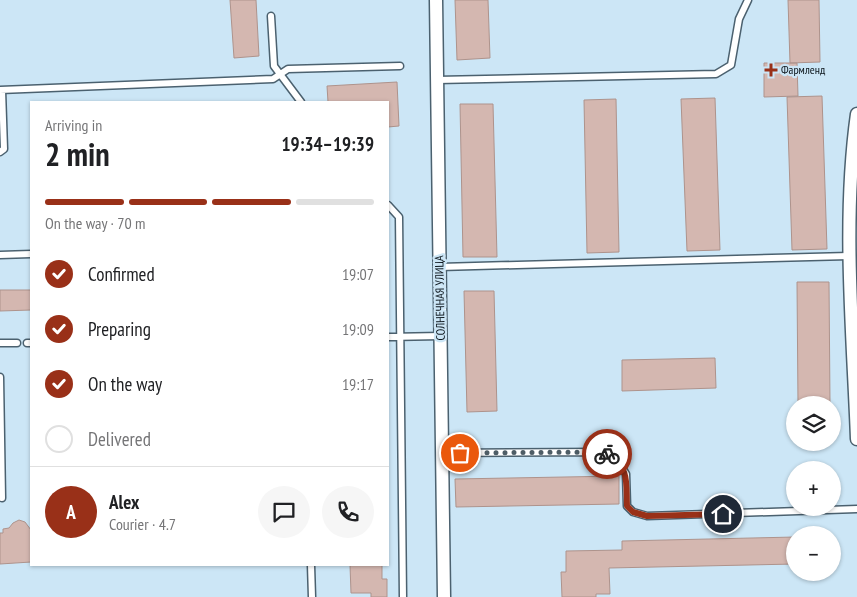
<!DOCTYPE html>
<html lang="en">
<head>
<meta charset="utf-8">
<style>
  body { margin:0; font-family:"PT Sans Narrow",sans-serif; background:#f6f6f6; color:#202124; height:100vh; display:flex; flex-direction:column; font-size:19px; white-space:nowrap }
  * { box-sizing:border-box; margin:0 }
  p { font-size:16px; color:#757577 }
  .icon { flex:none; width:28px; height:28px; fill:none; stroke:currentColor; stroke-width:2; stroke-linecap:round; stroke-linejoin:round }
  .map { position:relative; flex:1; overflow:hidden }
  .panel { position:absolute; left:30px; top:101px; width:359px; height:465px; display:flex; flex-direction:column; background:#fff; border-radius:0px; box-shadow:0 1px 4px #0004 }
  .panel>* { flex:none }
  .buttons { position:absolute; left:786px; top:396px; display:grid; gap:10px }
  .buttons a { display:grid; place-items:center; width:55px; height:55px; border-radius:50%; background:#fff; box-shadow:0 1px 4px #0004; font-size:25px }
  .pin { position:absolute; display:grid; place-items:center; width:42px; height:42px; color:#fff; margin:-21px; border:2px solid #fff; border-radius:50%; box-shadow:0 1px 5px #0007 }
  .courier { position:absolute; display:grid; place-items:center; width:50px; height:50px; margin:-25px; border:4px solid #993018; border-radius:50%; background:#fff; color:#222; box-shadow:0 1px 6px #0007 }
  .summary em { font-style:normal; font-weight:700 }
  .summary div { display:flex; flex-direction:column-reverse }
  .summary { display:flex; align-items:center; justify-content:space-between; height:85px; padding:0 15px }
  h1 { font-size:32px; font-weight:700; line-height:38px }
  .bar { display:grid; grid-template-columns:repeat(4,1fr); gap:8px 5px; align-content:center; height:60px; padding:0 15px }
  .bar i { height:6px; border-radius:4px; background:#e0e0e0 }
  .bar .selected { background:#993018 }
  .bar p { grid-column:span 4 }
  .line { display:flex; align-items:center; gap:12px; padding:0 15px; border-top:1px solid #e0e0e0 }
  .line div { flex:1 }
  .round { display:grid; place-items:center; flex:none; width:52px; height:52px; border-radius:26px; background:#f6f6f6 }
  ol { padding:0 15px; list-style:none }
  li { display:flex; align-items:center; gap:15px; height:55px }
  li p { margin-inline-start:auto }
  li .icon { padding:5px; border-radius:50%; background:#993018; color:#fff; stroke-width:4 }
  li:last-child { color:#757577 }
  li i { width:28px; height:28px; border:2px solid #e0e0e0; border-radius:50% }
  .map>svg:first-child { display:block }
  .building { fill:#d4b7b0; stroke:#ae938c }
  .lines { fill:none; stroke-linecap:round; stroke-linejoin:round }
  .service-casing { stroke:#4b616f; stroke-width:9 }
  .minor-casing { stroke:#4b616f; stroke-width:15 }
  .service { stroke:#fff; stroke-width:6 }
  .minor { stroke:#fff; stroke-width:12 }
  .done { stroke:#4e5d66; stroke-width:5; stroke-dasharray:0 9 }
  .route { stroke:#993018; stroke-width:6 }
  .poi-dot { fill:#993018; stroke:#cce6f6; stroke-width:2 }
  .labels { text-anchor:middle; stroke-width:4.5; stroke-linejoin:round; paint-order:stroke }
  .poi-label { font-size:12px; fill:#0a1319; stroke:#cce6f6; text-anchor:start }
  .street-label { font-size:12px; fill:#0a1319; stroke:#cce6f6 }
</style>
</head>
<body>
<div class="map">
<svg width="857" height="597" viewBox="0 0 857 597">
  <rect width="100%" height="100%" fill="#cce6f6"/>
  <!-- building -->
  <path class="building" d="M230,0H256L259,56L234,58Z
    M455,0H488L490,58L457,60Z
    M788,0H819L820,62L790,63Z
    M764,63H797L798,96L764,97Z
    M397,82L399,126L388,127V102H328L327,86Z
    M822,96L827,249L792,250L787,97Z
    M715,98L720,250L687,251L681,99Z
    M616,99L619,252L587,253L584,100Z
    M460,104H493L497,257H463Z
    M797,282H829L830,404H798Z
    M0,290H31V310L0,311Z
    M464,291H494L497,411L467,412Z
    M715,358L716,388L622,391V360Z
    M619,476V504L456,507L455,479Z
    M19,520L25,522L31,530V562L0,564V533H3V529L9,528L13,523Z
    M795,537V564L609,568L610,594H596V597H562L561,572H566V551L622,550V541Z
    M350,565H382V579H387V597H371V593H351Z"/>
  <g class="lines">
    <defs>
      <path id="service" d="M271,16L274,66L301,102
        M437,80L716,74L731,65L739,19L748,0
        M0,90L273,79L288,69L400,66
        M0,152L4,149L2,90
        M388,205L399,217L403,597
        M0,255L31,254
        M440,267L849,256
        M388,337L441,336
        M0,343H17
        M27,343H31
        M0,377L2,498
        M442,453L603,452L618,461L626,474L627,506L633,512L647,516L857,509
        M311,565L312,597"/>
      <path id="minor" d="M436,0L444,597
        M857,114C842,221 853,331 857,439"/>
    </defs>
    <!-- service casing -->
    <use href="#service" class="service-casing"/>
    <!-- minor casing -->
    <use href="#minor" class="minor-casing"/>
    <!-- service -->
    <use href="#service" class="service"/>
    <!-- minor -->
    <use href="#minor" class="minor"/>
  </g>
  <g class="lines">
    <!-- done -->
    <path class="done" d="M460,453L603,452L607,454"/>
    <!-- route -->
    <path class="route" d="M607,454C630,468 626,482 627,506L633,512L647,516L723,514"/>
  </g>
  <!-- markers -->
  <path class="poi-dot" d="M768.5 62.5h5v5h5v5h-5v5h-5v-5h-5v-5h5z"/>
  <g class="labels">
    <!-- poi labels -->
    <g class="poi-label">
      <text x="781" y="74">Фармленд</text>
    </g>
    <!-- street labels -->
    <g class="street-label">
      <text transform="translate(440 298) rotate(-91)" y="4">СОЛНЕЧНАЯ УЛИЦА</text>
    </g>
  </g>
</svg>
<div class="buttons">
<a><svg class="icon" aria-label="layers" viewBox="0 0 24 24"><path d="M12 4l9 5-9 5-9-5zM3 14l9 5 9-5"/></svg></a>
<a>+</a>
<a>−</a>
</div>
<div class="pin" style="left:460px;top:453px;background:#ea580c"><svg class="icon" aria-label="bag" viewBox="0 0 24 24"><path d="M5 8h14l-1 12H6zM9 8a3 3 0 0 1 6 0"/></svg></div>
<div class="pin" style="left:723px;top:514px;background:#1f2937"><svg class="icon" aria-label="home" viewBox="0 0 24 24"><path d="M3 11l9-7 9 7M6 9v11h12V9"/></svg></div>
<div class="courier" style="left:607px;top:454px"><svg class="icon" aria-label="bike" viewBox="0 0 24 24"><circle cx="6" cy="16" r="4"/><circle cx="18" cy="16" r="4"/><path d="M6 16l4-8h5l3 8M10 8l3 8H6M13 5h3"/></svg></div>
<section class="panel">
<div class="summary"><div><h1>2 min</h1><p>Arriving in</p></div><em>19:34–19:39</em></div>
<div class="bar"><i class="selected"></i><i class="selected"></i><i class="selected"></i><i></i><p>On the way · 70 m</p></div>
<ol>
<li><svg class="icon" aria-label="check" viewBox="0 0 24 24"><path d="M5 12l5 5 9-10"/></svg>Confirmed<p>19:07</p></li>
<li><svg class="icon" aria-label="check" viewBox="0 0 24 24"><path d="M5 12l5 5 9-10"/></svg>Preparing<p>19:09</p></li>
<li><svg class="icon" aria-label="check" viewBox="0 0 24 24"><path d="M5 12l5 5 9-10"/></svg>On the way<p>19:17</p></li>
<li><i></i>Delivered</li>
</ol>
<div class="line" style="height:90px"><b class="round" style="background:#993018;color:#fff">A</b><div><b>Alex</b><p>Courier · 4.7</p></div><a class="round"><svg class="icon" aria-label="chat" viewBox="0 0 24 24"><path d="M4 5h16v11H9l-5 4z"/></svg></a><a class="round"><svg class="icon" aria-label="phone" viewBox="0 0 24 24"><path d="M5 4h4l2 5-3 2q2 4 5 5l2-3 5 2v4C11 20 4 13 5 4z"/></svg></a></div>
</section>
</div>
</body>
</html>
